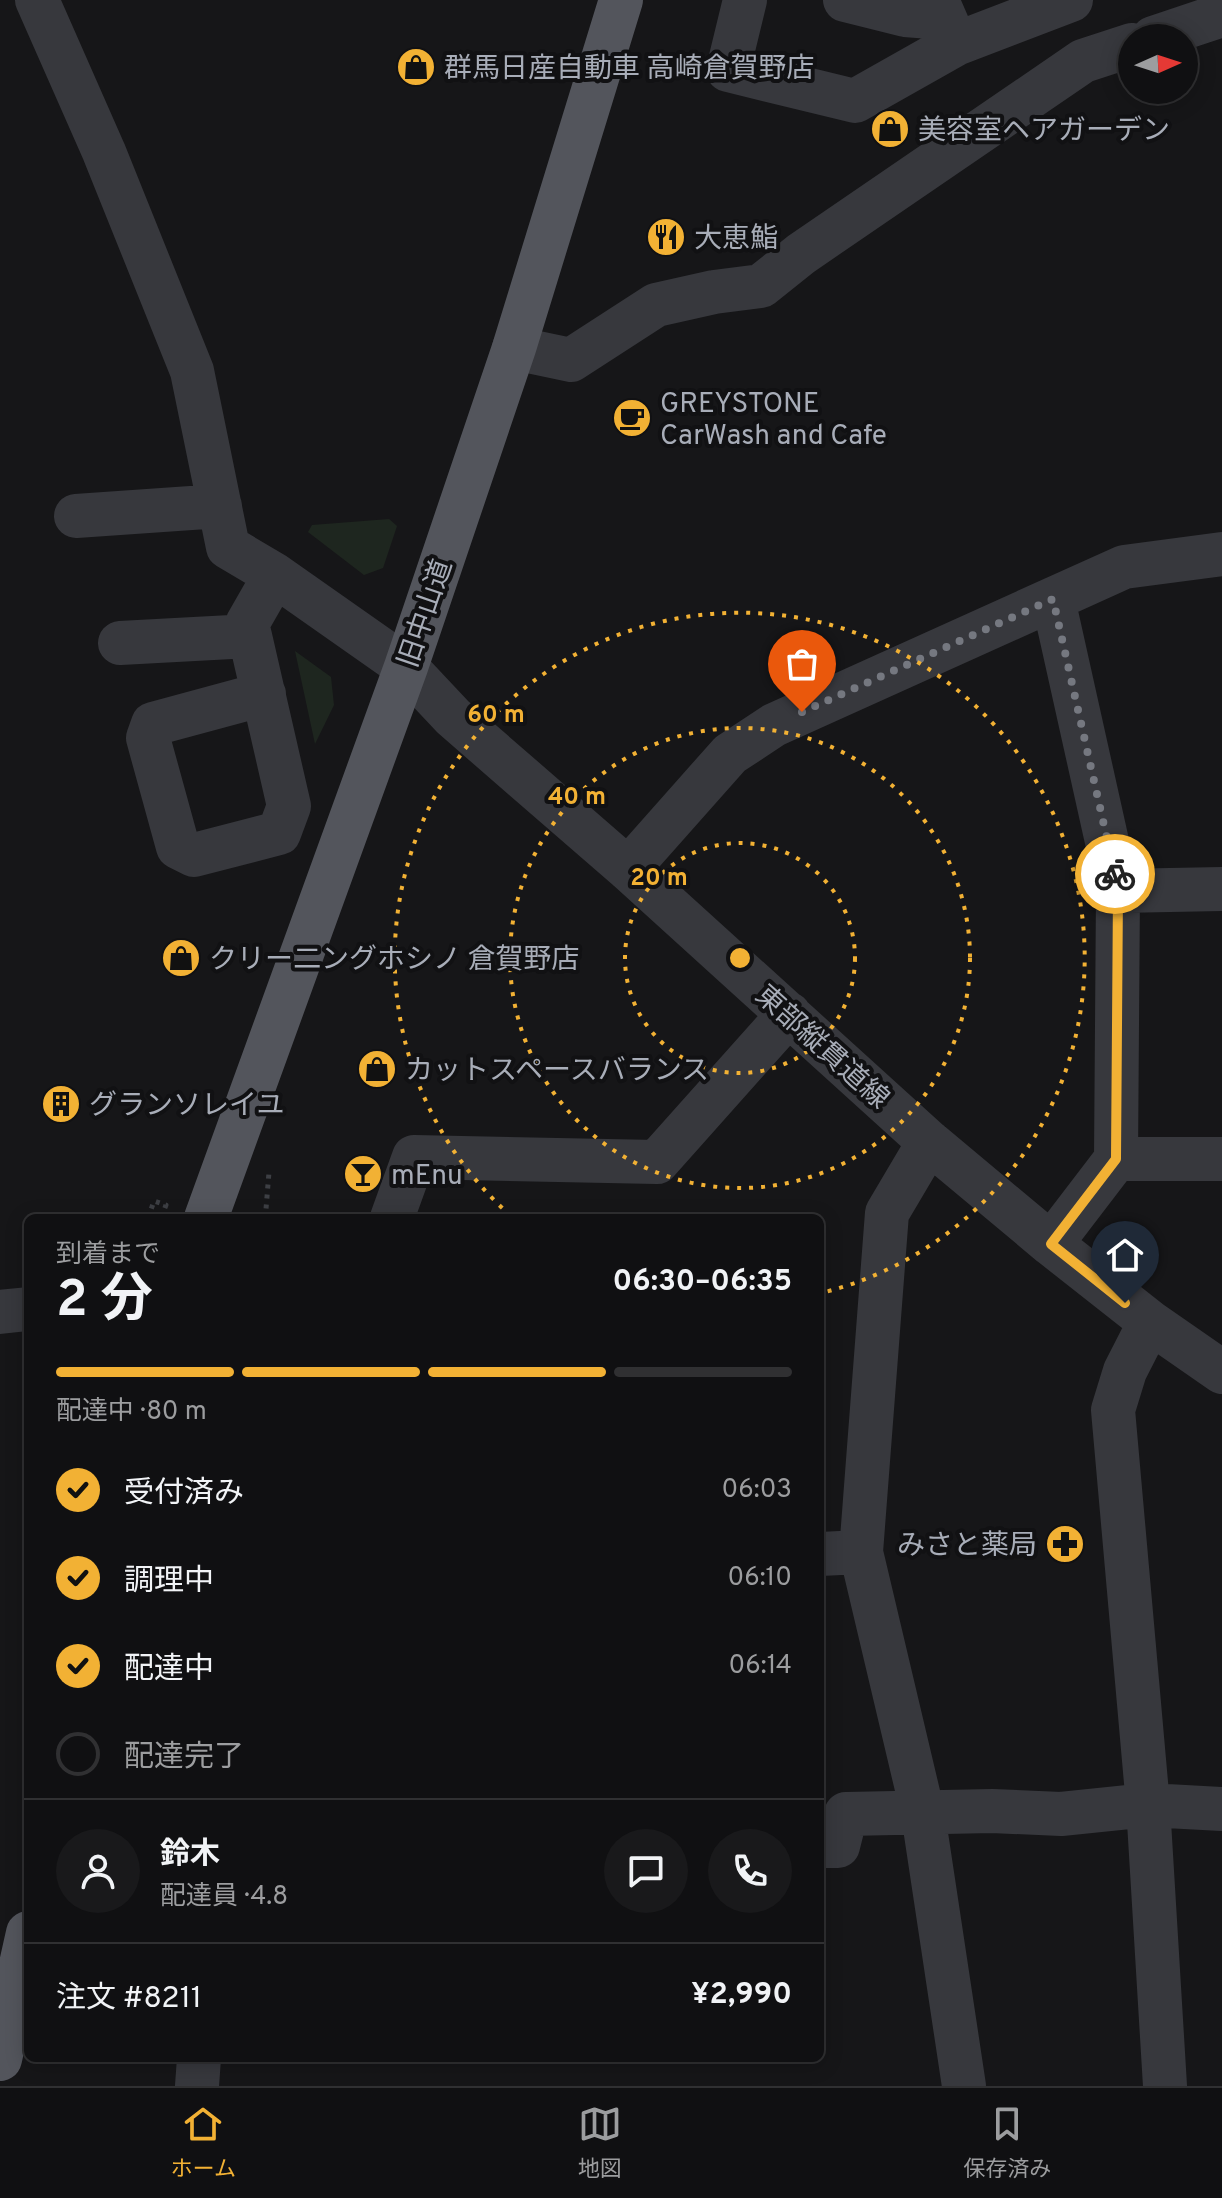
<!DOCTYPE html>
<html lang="ja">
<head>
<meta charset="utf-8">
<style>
  body { margin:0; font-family:Overpass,"Noto Sans JP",sans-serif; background:#19191b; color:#f1f3f6; height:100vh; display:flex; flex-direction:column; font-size:30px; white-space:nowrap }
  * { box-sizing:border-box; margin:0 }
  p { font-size:26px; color:#9c9d9f }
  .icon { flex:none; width:44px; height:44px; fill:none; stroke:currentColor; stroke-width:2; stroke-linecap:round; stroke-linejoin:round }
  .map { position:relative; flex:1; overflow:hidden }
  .sheet { position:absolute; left:24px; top:1214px; width:800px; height:848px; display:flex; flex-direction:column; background:#101012; border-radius:12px; box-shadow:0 4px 20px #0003,0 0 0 2px #303032 }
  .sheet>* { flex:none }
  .needle { width:52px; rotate:87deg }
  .tools { position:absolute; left:1118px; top:24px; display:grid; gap:16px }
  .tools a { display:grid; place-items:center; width:80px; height:80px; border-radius:50%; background:#101012; box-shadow:0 4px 20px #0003,0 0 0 2px #303032; font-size:40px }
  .pin { position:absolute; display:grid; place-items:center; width:68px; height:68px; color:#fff; margin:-82px -34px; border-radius:50% 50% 50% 0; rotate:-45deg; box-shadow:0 0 8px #0007 }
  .pin .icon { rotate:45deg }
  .courier { position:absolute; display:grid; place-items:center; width:80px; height:80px; margin:-40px; border:6px solid #f2b134; border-radius:50%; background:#fff; color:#222; box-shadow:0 2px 10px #0007 }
  .summary em { font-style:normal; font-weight:700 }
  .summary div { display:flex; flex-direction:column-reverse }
  .summary { display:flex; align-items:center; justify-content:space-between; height:136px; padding:0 32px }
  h1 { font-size:52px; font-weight:700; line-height:60px }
  .bar { display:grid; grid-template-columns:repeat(4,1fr); gap:12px 8px; align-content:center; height:96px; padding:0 32px }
  .bar i { height:10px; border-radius:6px; background:#303032 }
  .bar .current { background:#f2b134 }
  .bar p { grid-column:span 4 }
  .line { display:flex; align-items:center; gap:20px; padding:0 32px; border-top:2px solid #303032 }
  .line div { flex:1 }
  .round { display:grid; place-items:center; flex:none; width:84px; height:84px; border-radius:42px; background:#19191b }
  ol { padding:0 32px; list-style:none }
  li { display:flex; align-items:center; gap:24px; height:88px }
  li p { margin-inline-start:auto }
  li .icon { padding:8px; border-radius:50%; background:#f2b134; color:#111; stroke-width:4 }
  li:last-child { color:#9c9d9f }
  li i { width:44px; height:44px; border:4px solid #303032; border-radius:50% }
  .menu { display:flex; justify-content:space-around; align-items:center; height:112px; border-top:2px solid #303032; background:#101012; font-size:22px; color:#9c9d9f }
  .menu a { display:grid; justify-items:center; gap:4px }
  .menu .current { color:#f2b134 }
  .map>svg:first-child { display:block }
  .garden { fill:#1e261f }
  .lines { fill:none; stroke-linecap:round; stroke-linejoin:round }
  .path { stroke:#3d3f44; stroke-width:5; stroke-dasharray:4 6; stroke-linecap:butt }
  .minor { stroke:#37383d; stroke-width:44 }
  .major { stroke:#53555c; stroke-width:44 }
  .done { stroke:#757880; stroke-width:8; stroke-dasharray:0 14.4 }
  .route { stroke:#f2b134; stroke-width:10 }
  .ring { fill:none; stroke:#f2b134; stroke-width:4; stroke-dasharray:4 8 }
  .labels { text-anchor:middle; stroke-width:8; stroke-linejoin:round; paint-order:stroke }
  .poi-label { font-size:28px; fill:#a8adb8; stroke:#111113; text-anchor:start }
  .street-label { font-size:28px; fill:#a8adb8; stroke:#111113 }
  .centre { fill:#f2b134; stroke:#111113; stroke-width:4 }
  .ring-label { font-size:24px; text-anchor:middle; font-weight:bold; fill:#f2b134; stroke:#111113; stroke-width:8; stroke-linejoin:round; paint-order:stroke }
</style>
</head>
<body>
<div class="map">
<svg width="1222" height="2086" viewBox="0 0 1222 2086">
  <rect width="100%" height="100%" fill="#161618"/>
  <!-- garden -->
  <path class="garden" d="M389,519L397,526L383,568L364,575L308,532L312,525Z
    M295,651L331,677L334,705L315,744Z"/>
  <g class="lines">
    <!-- path -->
    <path class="path" d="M148,1218L154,1201L166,1205L161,1218
      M263,1218L266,1209L269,1172"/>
    <!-- minor -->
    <path class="minor" d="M37,0L104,152L192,371L228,547L275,575L406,667L453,717L628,869L929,1142L1051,1244L1150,1322L1222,1372
      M745,0L728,70L855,101L956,44
      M845,0L905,15L944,18
      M937,0L956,44L1071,0
      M1153,38L1222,15
      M514,348L571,360L656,305L714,292L761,286L801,254L1083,61L1132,45
      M76,516L220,506
      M120,643L250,636
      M264,694L153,724L148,738L178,847L194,855L279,833L289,806L250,636L247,624L275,575
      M628,869L730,754L774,725L1124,567L1222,554
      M1118,891L1222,889
      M929,1142L887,1213L861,1552L923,1814L964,2086
      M1116,1159H1222
      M392,1218L414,1157L657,1162L789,1014
      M1051,1244L1116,1159L1118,891L1053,599
      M0,1312L28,1309
      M1150,1322L1125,1371L1113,1410L1148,1805L1165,2086
      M820,1554L861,1552
      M820,1846H838L846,1814L992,1811L1061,1814L1148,1805L1222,1809
      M197,2086L199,2058"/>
    <!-- major -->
    <path class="major" d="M206,1218L406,667L514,348L621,0
      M0,2059L28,1933"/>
  </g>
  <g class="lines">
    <!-- done -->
    <path class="done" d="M802,712L1053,599L1115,874"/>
    <!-- route -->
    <path class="route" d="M1115,874L1118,891L1116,1159L1051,1244L1125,1303"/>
  </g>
  <!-- distance rings -->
  <g class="ring">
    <circle cx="740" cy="958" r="115"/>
    <circle cx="740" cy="958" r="230"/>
    <path d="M511 1216A345 345 0 1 1 821 1293"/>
  </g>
  <!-- icons -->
  <defs>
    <symbol id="shop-disc" viewBox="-11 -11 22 22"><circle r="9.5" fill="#f2b134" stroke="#111113"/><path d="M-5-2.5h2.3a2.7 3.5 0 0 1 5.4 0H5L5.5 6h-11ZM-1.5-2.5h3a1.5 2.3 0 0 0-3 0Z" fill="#111"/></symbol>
    <symbol id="restaurant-disc" viewBox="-11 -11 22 22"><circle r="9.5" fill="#f2b134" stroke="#111113"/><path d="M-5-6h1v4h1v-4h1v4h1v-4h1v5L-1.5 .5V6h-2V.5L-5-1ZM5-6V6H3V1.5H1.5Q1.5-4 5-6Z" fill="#111"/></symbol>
    <symbol id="cafe-disc" viewBox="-11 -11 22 22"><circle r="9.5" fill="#f2b134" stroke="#111113"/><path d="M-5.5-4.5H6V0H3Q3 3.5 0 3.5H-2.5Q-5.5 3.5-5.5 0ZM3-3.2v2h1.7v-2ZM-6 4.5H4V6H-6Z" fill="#111"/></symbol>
    <symbol id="building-disc" viewBox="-11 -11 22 22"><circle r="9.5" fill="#f2b134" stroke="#111113"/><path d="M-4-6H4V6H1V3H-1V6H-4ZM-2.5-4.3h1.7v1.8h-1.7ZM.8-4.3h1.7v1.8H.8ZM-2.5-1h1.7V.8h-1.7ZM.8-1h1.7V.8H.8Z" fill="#111"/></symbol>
    <symbol id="bar-disc" viewBox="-11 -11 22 22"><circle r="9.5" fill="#f2b134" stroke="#111113"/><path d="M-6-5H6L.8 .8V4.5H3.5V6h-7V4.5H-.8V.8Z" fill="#111"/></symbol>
    <symbol id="pharmacy-disc" viewBox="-11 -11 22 22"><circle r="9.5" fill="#f2b134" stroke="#111113"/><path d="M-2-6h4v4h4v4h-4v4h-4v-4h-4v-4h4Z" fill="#111"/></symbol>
  </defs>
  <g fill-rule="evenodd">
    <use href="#shop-disc" x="394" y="45" width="44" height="44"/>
    <use href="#shop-disc" x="868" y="107" width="44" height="44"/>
    <use href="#restaurant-disc" x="644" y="215" width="44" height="44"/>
    <use href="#cafe-disc" x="610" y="396" width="44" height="44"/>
    <use href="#shop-disc" x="159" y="936" width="44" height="44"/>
    <use href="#shop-disc" x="355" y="1047" width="44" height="44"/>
    <use href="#building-disc" x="39" y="1082" width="44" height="44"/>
    <use href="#bar-disc" x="341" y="1152" width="44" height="44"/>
    <use href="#pharmacy-disc" x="1043" y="1522" width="44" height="44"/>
  </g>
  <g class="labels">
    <!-- poi labels -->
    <g class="poi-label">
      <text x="444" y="77">群馬日産自動車 高崎倉賀野店</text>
      <text x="918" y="139">美容室ヘアガーデン</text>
      <text x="694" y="247">大恵鮨</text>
      <text x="660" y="412">GREYSTONE<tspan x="660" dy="32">CarWash and Cafe</tspan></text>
      <text x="209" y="968">クリー二ングホシノ 倉賀野店</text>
      <text x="405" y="1079">カットスペースバランス</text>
      <text x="89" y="1114">グランソレイユ</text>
      <text x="391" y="1184">mEnu</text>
      <text x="1037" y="1554" text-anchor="end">みさと薬局</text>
    </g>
    <!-- street labels -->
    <g class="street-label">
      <text transform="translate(424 613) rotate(-71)" y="10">旧中山道</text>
      <text transform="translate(823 1046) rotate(42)" y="10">東部縦貫道線</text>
    </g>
  </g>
  <circle cx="740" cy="958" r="12" class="centre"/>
  <g class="ring-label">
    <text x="496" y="722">60 m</text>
    <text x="577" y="804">40 m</text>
    <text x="659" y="885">20 m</text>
  </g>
</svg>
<div class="tools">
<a><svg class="needle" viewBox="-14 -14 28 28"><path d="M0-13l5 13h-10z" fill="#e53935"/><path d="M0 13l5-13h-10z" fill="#9c9d9f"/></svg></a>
</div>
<div class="pin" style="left:802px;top:712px;background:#ea580c"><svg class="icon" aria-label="bag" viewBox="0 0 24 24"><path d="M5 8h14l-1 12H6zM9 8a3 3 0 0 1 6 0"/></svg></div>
<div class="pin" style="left:1125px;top:1303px;background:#1f2937"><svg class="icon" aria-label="home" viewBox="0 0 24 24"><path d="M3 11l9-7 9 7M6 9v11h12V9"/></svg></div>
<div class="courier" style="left:1115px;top:874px"><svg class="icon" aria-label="bike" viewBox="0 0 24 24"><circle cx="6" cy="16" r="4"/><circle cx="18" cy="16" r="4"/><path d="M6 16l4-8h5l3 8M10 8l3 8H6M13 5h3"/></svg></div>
<section class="sheet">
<div class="summary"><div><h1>2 分</h1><p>到着まで</p></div><em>06:30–06:35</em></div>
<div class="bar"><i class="current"></i><i class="current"></i><i class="current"></i><i></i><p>配達中 · 80 m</p></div>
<ol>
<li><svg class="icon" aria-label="check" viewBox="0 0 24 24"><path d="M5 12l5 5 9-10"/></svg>受付済み<p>06:03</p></li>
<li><svg class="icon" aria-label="check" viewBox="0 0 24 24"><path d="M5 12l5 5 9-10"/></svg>調理中<p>06:10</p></li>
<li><svg class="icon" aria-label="check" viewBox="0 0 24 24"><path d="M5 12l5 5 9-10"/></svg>配達中<p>06:14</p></li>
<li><i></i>配達完了</li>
</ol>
<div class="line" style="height:144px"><a class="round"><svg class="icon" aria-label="person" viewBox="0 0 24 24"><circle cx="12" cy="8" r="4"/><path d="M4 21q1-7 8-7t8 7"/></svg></a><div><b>鈴木</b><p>配達員 · 4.8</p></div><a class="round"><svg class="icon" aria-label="chat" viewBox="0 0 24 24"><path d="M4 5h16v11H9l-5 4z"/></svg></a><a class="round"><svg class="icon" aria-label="phone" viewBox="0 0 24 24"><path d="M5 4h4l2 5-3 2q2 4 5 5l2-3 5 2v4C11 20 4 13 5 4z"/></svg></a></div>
<div class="line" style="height:104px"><div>注文 #8211</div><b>¥2,990</b></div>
</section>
</div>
<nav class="menu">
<a class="current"><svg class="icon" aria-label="home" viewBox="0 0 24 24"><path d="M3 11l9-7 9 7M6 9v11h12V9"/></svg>ホーム</a>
<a><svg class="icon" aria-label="map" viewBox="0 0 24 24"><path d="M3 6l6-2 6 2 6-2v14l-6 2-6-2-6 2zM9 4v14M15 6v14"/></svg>地図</a>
<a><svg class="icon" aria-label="saved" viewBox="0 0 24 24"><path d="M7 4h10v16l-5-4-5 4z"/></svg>保存済み</a>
</nav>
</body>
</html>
